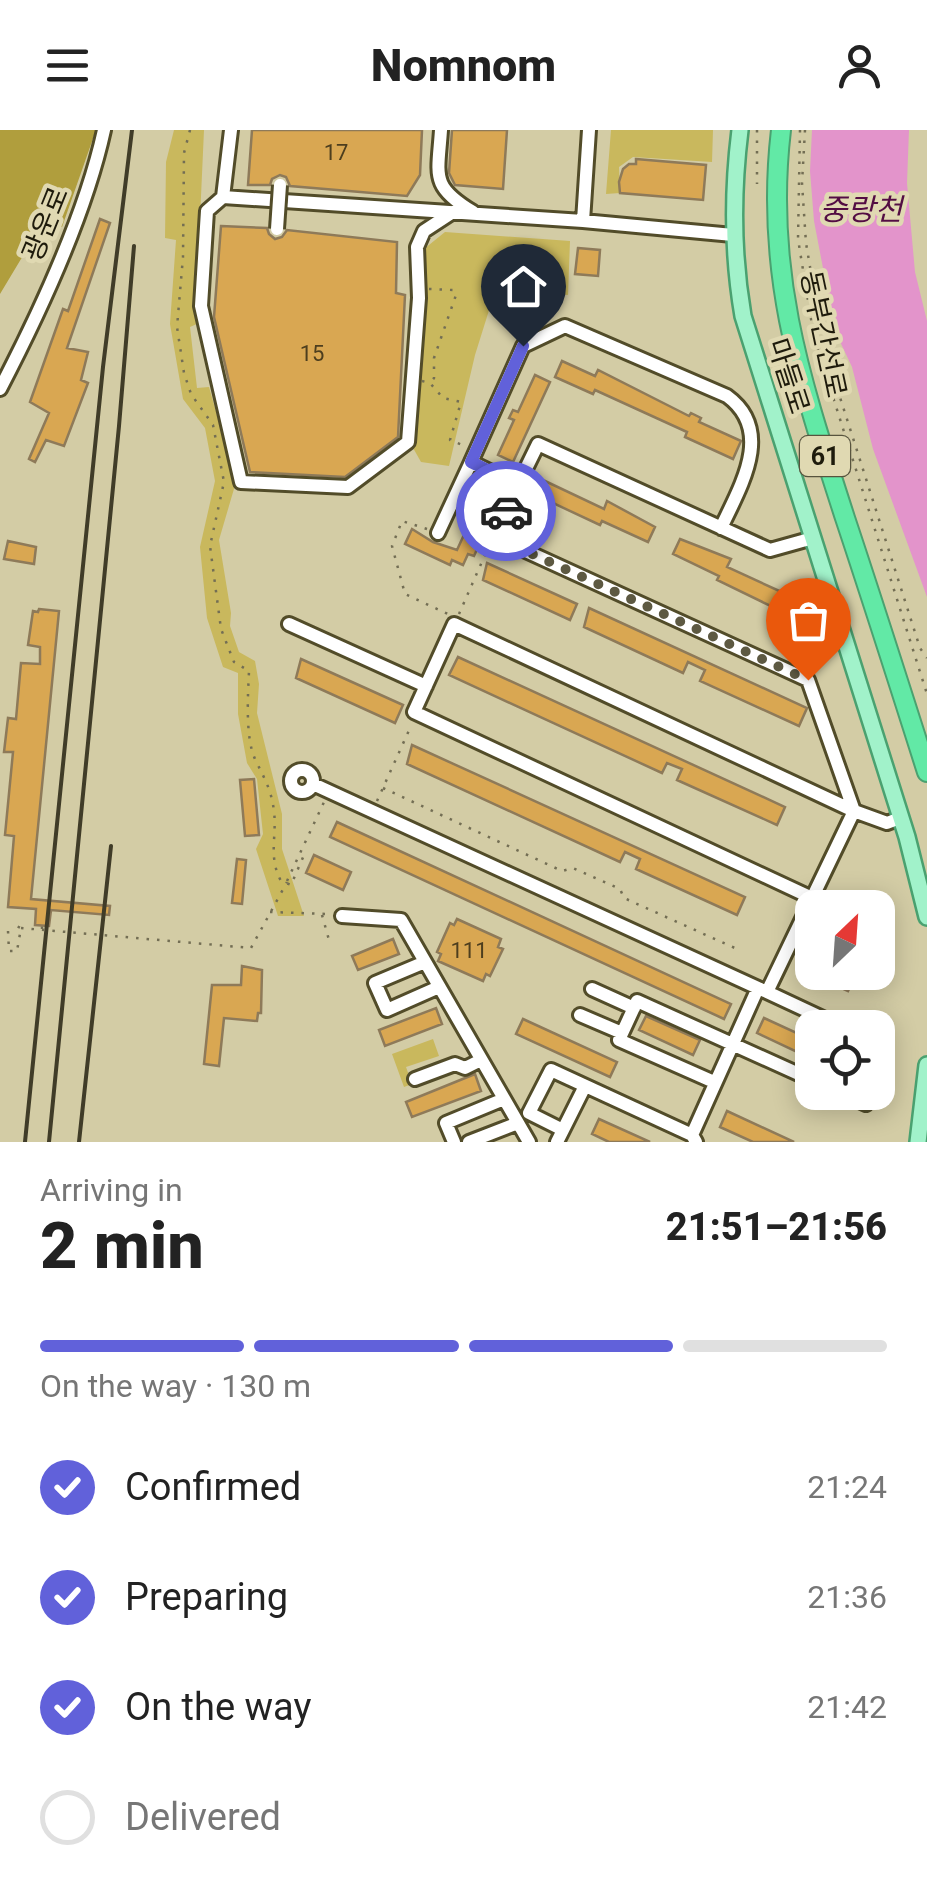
<!DOCTYPE html>
<html lang="en">
<head>
<meta charset="utf-8">
<style>
  body { margin:0; font-family:Roboto,"Noto Sans KR",sans-serif; background:#f2f2f2; color:#222; height:100vh; display:flex; flex-direction:column; font-size:38px; white-space:nowrap }
  * { box-sizing:border-box; margin:0 }
  p { font-size:32px; color:#767676 }
  .icon { flex:none; width:55px; height:55px; fill:none; stroke:currentColor; stroke-width:2; stroke-linecap:round; stroke-linejoin:round }
  .map { position:relative; height:1012px; overflow:hidden }
  .details { display:flex; flex-direction:column; background:#fff; flex:1 }
  .details>* { flex:none }
  .needle { width:65px; rotate:25deg }
  .fabs { position:absolute; left:795px; top:760px; display:grid; gap:20px }
  .fabs a { display:grid; place-items:center; width:100px; height:100px; border-radius:20px; background:#fff; box-shadow:0 5px 25px #0003; font-size:50px }
  .pin { position:absolute; display:grid; place-items:center; width:85px; height:85px; color:#fff; margin:-102px -42px; border-radius:50% 50% 50% 0; rotate:-45deg; box-shadow:0 0 10px #0007 }
  .pin .icon { rotate:45deg }
  .courier { position:absolute; display:grid; place-items:center; width:100px; height:100px; margin:-50px; border:8px solid #6161da; border-radius:50%; background:#fff; color:#222; box-shadow:0 2px 12px #0007 }
  .head em { font-style:normal; font-weight:800 }
  .head div { display:flex; flex-direction:column-reverse }
  .head { display:flex; align-items:center; justify-content:space-between; height:170px; padding:0 40px }
  h1 { font-size:65px; font-weight:800; line-height:75px }
  .bar { display:grid; grid-template-columns:repeat(4,1fr); gap:15px 10px; align-content:center; height:120px; padding:0 40px }
  .bar i { height:12px; border-radius:8px; background:#e0e0e0 }
  .bar .on { background:#6161da }
  .bar p { grid-column:span 4 }
  ol { padding:0 40px; list-style:none }
  li { display:flex; align-items:center; gap:30px; height:110px }
  li p { margin-inline-start:auto }
  li .icon { padding:10px; border-radius:50%; background:#6161da; color:#fff; stroke-width:4 }
  li:last-child { color:#767676 }
  li i { width:55px; height:55px; border:5px solid #e0e0e0; border-radius:50% }
  header { display:flex; justify-content:space-between; align-items:center; height:130px; padding:0 40px; background:#fff; font-size:45px; font-weight:800 }
  .map>svg:first-child { display:block }
  .green { fill:#c9b85d }
  .forest { fill:#b09e3d }
  .water { fill:#e394cb }
  .building { fill:#d9a752; stroke:#8e7a59; stroke-width:2.5 }
  .lines { fill:none; stroke-linecap:round; stroke-linejoin:round }
  .minor-casing { stroke:#524c29; stroke-width:18 }
  .major-casing { stroke:#4aa170; stroke-width:20 }
  .highway-casing { stroke:#4aa170; stroke-width:22 }
  .path { stroke:#736e54; stroke-width:2.5; stroke-dasharray:2.5 8; stroke-linecap:butt }
  .minor { stroke:#fff; stroke-width:12 }
  .major { stroke:#a1f2ca; stroke-width:15 }
  .highway { stroke:#62e9a6; stroke-width:18 }
  .rail { stroke:#403c28; stroke-width:4 }
  .minor-bridge-casing { stroke:#524c29; stroke-width:18; stroke-linecap:butt }
  .path-bridge { stroke:#736e54; stroke-width:2.5; stroke-dasharray:2.5 8; stroke-linecap:butt }
  .minor-bridge { stroke:#fff; stroke-width:12 }
  .done { stroke:#5d5942; stroke-width:10; stroke-dasharray:0 18 }
  .route { stroke:#6161da; stroke-width:12 }
  .labels { text-anchor:middle; stroke-width:9; stroke-linejoin:round; paint-order:stroke }
  .number-label { font-size:22px; fill:#4d3e1e }
  .shield { fill:#e0d9b2; stroke:#58543e; stroke-width:2.5 }
  .shield-label { font-size:25px; font-weight:bold; fill:#1e1b0c }
  .street-label { font-size:28px; fill:#1e1b0c; stroke:#e0d9b2 }
  .water-label { font-size:30px; font-style:italic; fill:#530d43; stroke:#e0d9b2 }
</style>
</head>
<body>
<header><svg class="icon" aria-label="menu" viewBox="0 0 24 24"><path d="M4 6h16M4 12h16M4 18h16"/></svg>Nomnom<svg class="icon" aria-label="person" viewBox="0 0 24 24"><circle cx="12" cy="8" r="4"/><path d="M4 21q1-7 8-7t8 7"/></svg></header>
<div class="map">
<svg width="927" height="1012" viewBox="0 0 927 1012">
  <rect width="100%" height="100%" fill="#d3cca5"/>
  <!-- green -->
  <path class="green" d="M174,0H204L196,177L199,193L190,197L197,258L209,257L236,352L219,410L231,483L230,496L239,522L255,531L259,554L257,583L282,684V719L304,786H278L256,719L263,704L257,649L247,633L238,584V543L223,537L207,488L200,417L215,351L205,298L183,269L170,194L176,110L165,108L166,32Z
    M611,0H713L712,32L633,27L619,37L620,63L606,64Z
    M445,102L570,111L568,165L496,158L475,225L449,336L421,332L412,316L424,173V119Z
    M433,909L439,926L406,937L412,954L404,957L392,924Z"/>
  <!-- forest -->
  <path class="forest" d="M0,0H96L62,97L51,93L36,104L0,164Z"/>
  <!-- water -->
  <path class="water" d="M812,0H909L907,53L915,142L927,191V467L873,319L852,237L835,201L814,91L810,41Z"/>
  <!-- building -->
  <path class="building" d="M252,0H422L420,45L407,66L290,56L286,47L280,45L272,49L270,55H248Z
    M452,0H507L503,59L455,55L449,43Z
    M636,29L706,35L703,70L620,63L619,52L623,39L629,34H636Z
    M100,89L110,93L67,218L88,222L81,250L88,253L64,316L46,310L35,332L29,329L49,283L30,272L63,179L68,181Z
    M221,96L267,98L269,104L275,109L282,107L287,100L397,112L396,163L405,165L398,307L345,347L250,342L214,187Z
    M578,118L600,120L598,146L575,144Z
    M562,231L595,246L598,240L689,286L691,283L701,288L699,292L741,311L733,329L685,307L687,302L595,260L593,264L555,247Z
    M535,245L550,252L513,332L498,325L514,290L509,288L513,280L518,282Z
    M545,351L604,379L607,371L655,397L648,412L602,391L600,395L538,366Z
    M484,361L500,368L474,426L468,424L463,435L452,430L450,435L405,414L412,399L433,412L457,420Z
    M680,409L731,429L727,437L786,464L779,480L717,450L719,446L673,424Z
    M8,411L36,417L34,434L4,429Z
    M487,433L577,474L570,490L483,450Z
    M589,478L807,578L799,596L700,551L705,540L688,532L683,543L584,497Z
    M39,479L59,481L31,769L110,776L109,785L51,780L49,796L35,795L36,779L8,777L14,706L5,705L13,622H4L8,588L16,589L21,533L40,534V517L28,515L33,481L38,482Z
    M458,527L785,677L777,695L677,650L682,639L667,633L662,643L449,545Z
    M301,529L403,575L395,593L296,548Z
    M412,615L745,767L737,785L636,739L640,729L625,722L620,732L407,634Z
    M254,649L259,705L245,706L240,650Z
    M337,692L731,874L724,889L330,707Z
    M314,725L351,742L343,760L306,743Z
    M237,729L246,730L242,774L232,773Z
    M457,789L501,809L498,817L503,819L490,846L486,844L483,851L438,831L441,824L437,822L450,793L454,795Z
    M393,809L399,824L358,840L352,826Z
    M812,813V842H857L848,861L800,839Z
    M242,836L262,840L261,883H258L257,891L224,888L219,936L204,934L212,855H241Z
    M436,878L442,894L385,916L379,900Z
    M646,886L700,910L693,925L639,900Z
    M764,888L812,910V929L757,903Z
    M523,889L617,932L610,947L516,904Z
    M475,944L481,961L412,987L406,972Z
    M727,981L794,1012H753L720,997Z
    M599,989L650,1012H609L592,1004Z"/>
  <g class="lines">
    <defs>
      <path id="minor" d="M231,0L223,67L207,81L201,176L241,352L348,357L408,312L419,168L417,117L424,101L453,82
        M441,0C438,46 430,56 473,82
        M223,67L583,91L733,105
        M583,91L589,0
        M0,259C39,184 86,82 104,0
        M518,355L471,332L523,216L565,196L727,266C775,301 740,357 721,398
        M438,403L471,332
        M813,408L770,420L538,314L493,406L808,550L854,681
        M289,494L426,556
        M291 651a11 11 0 1 1 22 0a11 11 0 1 1-22 0Z
        M313,654L758,858L692,1005L696,1012
        M812,768L414,582L454,494L854,681
        M342,786L401,790L529,1012
        M425,832L375,853L387,880L439,857
        M758,858L767,862L854,681L887,693L900,688
        M592,859L634,878
        M767,862L844,898
        M580,885L622,903
        M415,949L455,934L465,938L481,930
        M714,952L619,910L637,871L812,950
        M840,962L866,974
        M563,1000L585,956
        M454,1012L446,993L504,969
        M469,1012L518,993
        M557,1012L563,1000L529,983L551,940L692,1005"/>
      <path id="major" d="M740,0C732,64 732,122 743,186L907,707L927,787
        M918,1012L927,935"/>
      <path id="highway" d="M781,0C764,144 802,254 845,388C873,472 900,557 927,642"/>
    </defs>
    <!-- minor casing -->
    <use href="#minor" class="minor-casing"/>
    <!-- major casing -->
    <use href="#major" class="major-casing"/>
    <!-- highway casing -->
    <use href="#highway" class="highway-casing"/>
    <!-- path -->
    <path class="path" d="M190,0L184,23L183,127L177,197L184,243L191,264L213,295L224,352L210,416L221,499L234,532L249,541C248,565 245,607 255,629C264,648 271,658 274,681C277,707 268,727 281,751L291,755L304,725L301,724
      M757,0V54
      M800,0L798,109L814,207L927,564
      M805,0L802,53L806,113L823,214L920,518L927,528
      M429,159L453,160L456,165L434,228V248L430,253
      M422,251L430,253L443,268L461,272L450,310L465,316
      M427,399L402,391L392,416L405,464L450,485
      M459,484L488,418
      M383,658L562,741L573,738L620,759L624,768L737,819
      M377,671L411,596
      M287,751L324,672
      M270,782L328,784
      M322,785L329,810
      M42,799V795
      M8,801L9,821H17L21,798L16,796"/>
    <!-- minor -->
    <use href="#minor" class="minor"/>
    <!-- major -->
    <use href="#major" class="major"/>
    <!-- highway -->
    <use href="#highway" class="highway"/>
    <!-- rail -->
    <path class="rail" d="M25,1012L103,237L132,0
      M49,1012L119,296L134,116
      M79,1012L111,716"/>
    <defs>
      <path id="minor-bridge" d="M277,99L280,55"/>
    </defs>
    <!-- minor-bridge casing -->
    <use href="#minor-bridge" class="minor-bridge-casing"/>
    <!-- path-bridge -->
    <path class="path-bridge" d="M21,798L251,818L287,752"/>
    <!-- minor-bridge -->
    <use href="#minor-bridge" class="minor-bridge"/>
  </g>
  <g class="lines">
    <!-- done -->
    <path class="done" d="M506,381L493,406L808,550"/>
    <!-- route -->
    <path class="route" d="M506,381L518,355L471,332L523,216"/>
  </g>
  <g class="labels">
    <!-- number labels -->
    <g class="number-label">
      <text x="336" y="30">17</text>
      <text x="312" y="231">15</text>
      <text x="469" y="828">111</text>
    </g>
    <!-- shield labels -->
    <rect class="shield" x="800" y="306" width="50" height="40" rx="8"/>
    <g class="shield-label">
      <text x="825" y="335">61</text>
    </g>
    <!-- street labels -->
    <g class="street-label">
      <text transform="translate(45 94) rotate(-68)" y="10">광운로</text>
      <text transform="translate(824 204) rotate(78)" y="10">동부간선로</text>
      <text transform="translate(789 246) rotate(72)" y="10">마들로</text>
    </g>
    <!-- water labels -->
    <g class="water-label">
      <text x="861" y="90">중랑천</text>
    </g>
  </g>
</svg>
<div class="fabs">
<a><svg class="needle" viewBox="-14 -14 28 28"><path d="M0-13l5 13h-10z" fill="#e53935"/><path d="M0 13l5-13h-10z" fill="#767676"/></svg></a>
<a><svg class="icon" aria-label="locate" viewBox="0 0 24 24"><circle cx="12" cy="12" r="6"/><path d="M12 2v4M12 18v4M2 12h4M18 12h4"/></svg></a>
</div>
<div class="pin" style="left:808px;top:550px;background:#ea580c"><svg class="icon" aria-label="bag" viewBox="0 0 24 24"><path d="M5 8h14l-1 12H6zM9 8a3 3 0 0 1 6 0"/></svg></div>
<div class="pin" style="left:523px;top:216px;background:#1f2937"><svg class="icon" aria-label="home" viewBox="0 0 24 24"><path d="M3 11l9-7 9 7M6 9v11h12V9"/></svg></div>
<div class="courier" style="left:506px;top:381px"><svg class="icon" aria-label="car" viewBox="0 0 24 24"><path d="M5 17H2v-5l4-1 3-4h7l3 4 3 1v5h-3M9 17h6M6 11h13"/><circle cx="7" cy="17" r="2"/><circle cx="17" cy="17" r="2"/></svg></div>
</div>
<section class="details">
<div class="head"><div><h1>2 min</h1><p>Arriving in</p></div><em>21:51–21:56</em></div>
<div class="bar"><i class="on"></i><i class="on"></i><i class="on"></i><i></i><p>On the way · 130 m</p></div>
<ol>
<li><svg class="icon" aria-label="check" viewBox="0 0 24 24"><path d="M5 12l5 5 9-10"/></svg>Confirmed<p>21:24</p></li>
<li><svg class="icon" aria-label="check" viewBox="0 0 24 24"><path d="M5 12l5 5 9-10"/></svg>Preparing<p>21:36</p></li>
<li><svg class="icon" aria-label="check" viewBox="0 0 24 24"><path d="M5 12l5 5 9-10"/></svg>On the way<p>21:42</p></li>
<li><i></i>Delivered</li>
</ol>
</section>
</body>
</html>
